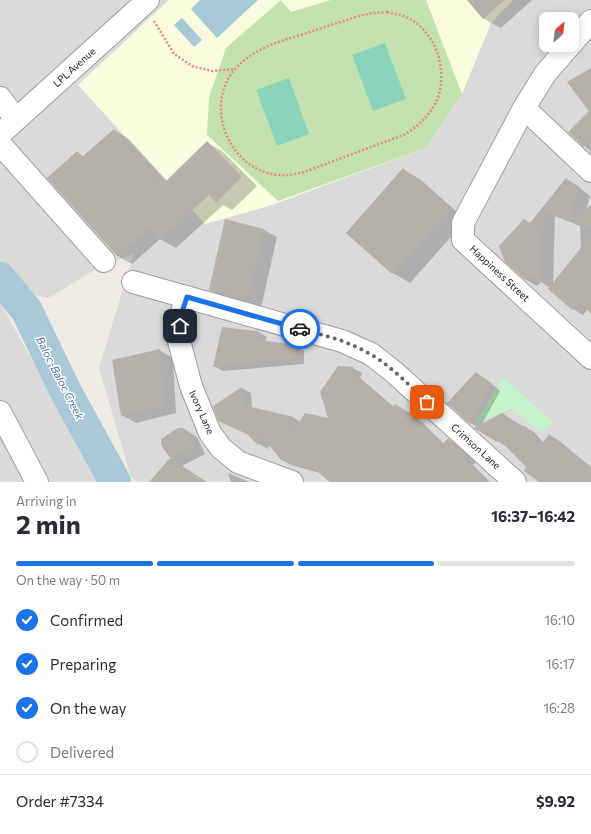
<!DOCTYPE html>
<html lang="en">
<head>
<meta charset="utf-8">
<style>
  body { margin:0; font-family:Commissioner,sans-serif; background:#f2f2f3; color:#2b2b33; height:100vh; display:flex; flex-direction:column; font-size:15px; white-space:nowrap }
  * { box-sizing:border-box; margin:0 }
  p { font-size:13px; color:#7c7c81 }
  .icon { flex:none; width:22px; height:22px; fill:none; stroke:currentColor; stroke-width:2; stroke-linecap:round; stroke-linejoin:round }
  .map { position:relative; height:482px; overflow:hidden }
  .details { display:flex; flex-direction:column; background:#fff; flex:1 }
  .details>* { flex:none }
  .needle { width:26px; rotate:28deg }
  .tools { position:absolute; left:539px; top:12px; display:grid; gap:8px }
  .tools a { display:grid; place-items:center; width:40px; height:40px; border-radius:8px; background:#fff; box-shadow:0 2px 10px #0003; font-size:20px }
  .pin { position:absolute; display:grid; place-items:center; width:34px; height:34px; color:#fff; margin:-17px; border-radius:8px; box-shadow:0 2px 6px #0006 }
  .courier { position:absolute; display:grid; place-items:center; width:40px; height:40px; margin:-20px; border:3px solid #1a73e8; border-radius:50%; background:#fff; color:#222; box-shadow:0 1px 5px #0007 }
  .overview em { font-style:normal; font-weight:700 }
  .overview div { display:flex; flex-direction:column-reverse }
  .overview { display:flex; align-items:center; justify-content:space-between; height:68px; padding:0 16px }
  h1 { font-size:26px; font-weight:700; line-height:30px }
  .bar { display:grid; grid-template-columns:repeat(4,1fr); gap:6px 4px; align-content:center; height:48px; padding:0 16px }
  .bar i { height:5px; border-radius:3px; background:#e1e1e2 }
  .bar .on { background:#1a73e8 }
  .bar p { grid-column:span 4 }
  .line { display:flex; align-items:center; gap:10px; padding:0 16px; border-top:1px solid #e1e1e2 }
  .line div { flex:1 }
  ol { padding:0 16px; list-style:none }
  li { display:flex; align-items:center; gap:12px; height:44px }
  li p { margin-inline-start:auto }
  li .icon { padding:4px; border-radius:50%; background:#1a73e8; color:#fff; stroke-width:4 }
  li:last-child { color:#7c7c81 }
  li i { width:22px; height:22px; border:2px solid #e1e1e2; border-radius:50% }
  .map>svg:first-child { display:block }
  .residential { fill:#dbdada; fill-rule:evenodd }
  .education { fill:#f9fbde }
  .grass { fill:#c4e2af }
  .park { fill:#c5f3cc }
  .pitch { fill:#8ad4bc }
  .water { fill:#a9c9d6 }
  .shadow { fill:#0003; fill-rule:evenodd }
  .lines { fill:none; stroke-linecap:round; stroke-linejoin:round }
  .river { stroke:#a9c9d6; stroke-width:32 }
  .building { fill:#b6b0aa }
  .minor-casing { stroke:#9e9e9e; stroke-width:24 }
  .path { stroke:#ea8b77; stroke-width:2.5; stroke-dasharray:2 2; stroke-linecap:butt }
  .minor { stroke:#fff; stroke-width:22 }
  .done { stroke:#666563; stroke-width:4; stroke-dasharray:0 7.2 }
  .route { stroke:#1a73e8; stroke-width:5 }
  .labels { text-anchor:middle; stroke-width:3; stroke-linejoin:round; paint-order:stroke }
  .street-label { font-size:10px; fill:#1d1d1d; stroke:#fff }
  .water-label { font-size:11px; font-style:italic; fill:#5475a2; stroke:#fff }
</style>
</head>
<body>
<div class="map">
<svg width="591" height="482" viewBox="0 0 591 482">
  <rect width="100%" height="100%" fill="#edebe4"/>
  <!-- residential -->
  <path class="residential" d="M0,0H591V482H136L131,477L99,368L134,253L96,269L49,298L34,295L0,271ZM546,19H572V45H546Z
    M0,303L35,365L54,379L104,468L110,482H0Z"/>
  <!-- education -->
  <path class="education" d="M169,0H513L491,23L462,94L426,148L269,206L205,224L78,85Z"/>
  <!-- grass -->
  <path class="grass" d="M281,0L291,12L331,0H426L462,94L426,148L278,201L207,135L209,97L226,48Z"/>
  <!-- park -->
  <path class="park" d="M503,377L553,423L541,432L511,409L475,423Z"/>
  <!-- pitch -->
  <path class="pitch" d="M385,43L406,99L373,111L352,55Z
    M289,78L309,134L277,146L256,90Z"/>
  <!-- water -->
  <path class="water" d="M200,0H258L217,38L191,9Z
    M182,18L202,40L194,47L174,25Z"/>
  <!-- shadow -->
  <path class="shadow" d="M468,0H532L501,28L484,19Z
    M591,111V152L569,132Z
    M114,130L129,139L167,181L207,143L222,151L257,186L232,210L223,205L176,248L160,239L132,264L117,256L77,152L84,157Z
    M404,170L421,180L466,220L410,283L393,273L347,233Z
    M566,179L578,186L590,196L586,210L591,206V313L588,309L583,315L573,309L549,289L550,288L541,282L537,286L525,279L530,223ZM555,216L580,226L581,249L553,284Z
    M264,230L277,237L261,308L223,298L210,290Z
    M258,332L267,337L265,342L294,346L304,351V364L223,371L214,366Z
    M159,350L173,358L176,413L136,423L122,415Z
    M338,367L353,368L362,373L360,378L394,407L405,411L422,422L444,444L448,439L458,445L476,462L473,465L490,482H331L320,473L291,465L281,459L270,444L268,449L259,444L249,435L229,425L214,406L242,388L251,393L252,408L294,418L300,422L330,419Z
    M476,373L486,379L500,391L481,426L512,420L534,432L544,443L549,435L558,440L591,467V482H541L507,447L476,428L478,427L470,423Z
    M184,429L197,437L205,454L182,466L206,482H150L172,459L162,445Z
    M228,473L249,482H231Z"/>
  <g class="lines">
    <!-- river -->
    <path class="river" d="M0,278L27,311L65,390L115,482"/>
  </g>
  <!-- building -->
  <path class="building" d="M467,0H505L483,19Z
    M591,68V139L584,147L568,132L589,111L567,82Z
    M114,129L163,184L207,141L242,177L216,203L209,195L160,240L149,228L117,256L47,178L77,151L82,157Z
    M403,168L450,210L392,274L346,233Z
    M566,178L578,188L570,221L543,210L541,283L530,273L525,280L505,262L499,246L524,219L530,223Z
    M591,205V229L571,221Z
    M225,219L264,229L247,301L209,290Z
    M591,235V314L579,301L572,310L548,289Z
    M222,327L259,331L254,339L295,345V359L213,367Z
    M160,349L163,406L121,416L112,360Z
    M338,366L353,367L351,372L392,408L395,404L413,415L442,445L448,438L468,456L464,459L488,482H330L312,467L310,468L281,460L262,436L258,445L247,434L218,421L213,406L242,387L244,405L294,417V430L305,413L328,418L320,392Z
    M476,372L491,385L470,424L447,403Z
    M502,413L523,427L525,426L542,444L549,434L591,469V482H539L524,471L526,467L499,439L497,442L474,428Z
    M178,428H184L193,446L170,458L161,445V439Z
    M170,458L207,482H149Z"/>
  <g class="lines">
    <defs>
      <path id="minor" d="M572,43L591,21
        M570,45L545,74L524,108L463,223V240L591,358
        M0,98L16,119
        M524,108L591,171
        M0,134L148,0
        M0,144L104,261
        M133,282L342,341L371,354L394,372L515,482
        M187,297L181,315L178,337L191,386L210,433L221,448L238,462L292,482
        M0,412L37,482"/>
    </defs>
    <!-- minor casing -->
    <use href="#minor" class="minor-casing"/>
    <!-- path -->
    <path class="path" d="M387,12C395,14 403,15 410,19C439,35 450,78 434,106C427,118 417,126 406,134L304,172C295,174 286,176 277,175C228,169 202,104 237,67C256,47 281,41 307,33C324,27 341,22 359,16L373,13Z
      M154,21L174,54L192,66L212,71L235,69"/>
    <!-- minor -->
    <use href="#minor" class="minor"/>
  </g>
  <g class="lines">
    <!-- done -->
    <path class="done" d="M300,329C324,335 348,341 370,354C391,366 409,385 427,402"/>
    <!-- route -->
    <path class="route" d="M180,326L181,315L187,297L300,329"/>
  </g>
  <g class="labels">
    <!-- street labels -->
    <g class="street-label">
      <text transform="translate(74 67) rotate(-42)" y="4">LPL Avenue</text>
      <text transform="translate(500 273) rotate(43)" y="4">Happiness Street</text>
      <text transform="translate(202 412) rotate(66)" y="4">Ivory Lane</text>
      <text transform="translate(476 446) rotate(42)" y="4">Crimson Lane</text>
    </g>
    <!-- water labels -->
    <g class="water-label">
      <text transform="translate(60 378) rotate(63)" y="4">Baloc-Baloc Creek</text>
    </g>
  </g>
</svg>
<div class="tools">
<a><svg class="needle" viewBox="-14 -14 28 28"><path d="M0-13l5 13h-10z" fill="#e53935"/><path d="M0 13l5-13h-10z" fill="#7c7c81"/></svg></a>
</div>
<div class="pin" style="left:427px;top:402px;background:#ea580c"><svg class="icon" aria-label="bag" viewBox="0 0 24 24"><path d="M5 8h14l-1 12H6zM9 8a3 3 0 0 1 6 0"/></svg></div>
<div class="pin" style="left:180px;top:326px;background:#1f2937"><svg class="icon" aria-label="home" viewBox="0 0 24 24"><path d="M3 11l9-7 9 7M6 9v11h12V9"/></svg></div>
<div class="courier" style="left:300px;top:329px"><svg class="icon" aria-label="car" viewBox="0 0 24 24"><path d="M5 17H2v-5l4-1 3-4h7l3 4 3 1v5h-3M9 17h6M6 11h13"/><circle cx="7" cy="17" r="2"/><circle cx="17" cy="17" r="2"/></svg></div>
</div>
<section class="details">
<div class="overview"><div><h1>2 min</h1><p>Arriving in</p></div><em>16:37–16:42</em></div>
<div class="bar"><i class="on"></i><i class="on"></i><i class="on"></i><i></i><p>On the way · 50 m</p></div>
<ol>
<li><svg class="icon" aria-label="check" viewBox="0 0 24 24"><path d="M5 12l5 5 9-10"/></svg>Confirmed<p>16:10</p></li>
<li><svg class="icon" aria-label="check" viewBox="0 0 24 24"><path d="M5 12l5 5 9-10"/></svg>Preparing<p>16:17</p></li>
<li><svg class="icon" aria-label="check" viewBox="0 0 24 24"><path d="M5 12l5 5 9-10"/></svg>On the way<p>16:28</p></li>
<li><i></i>Delivered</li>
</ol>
<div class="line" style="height:52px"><div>Order #7334</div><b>$9.92</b></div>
</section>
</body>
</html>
